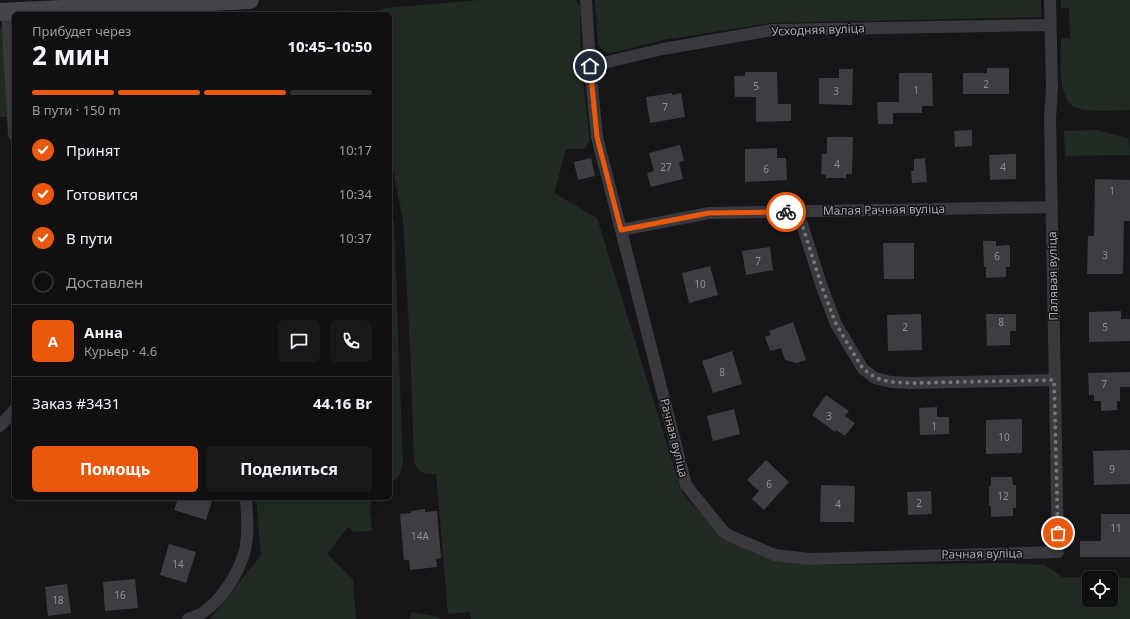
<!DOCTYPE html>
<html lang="ru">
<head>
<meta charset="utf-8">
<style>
  body { margin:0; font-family:"Noto Sans",sans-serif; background:#19191b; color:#f1f3f6; height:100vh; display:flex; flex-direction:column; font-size:15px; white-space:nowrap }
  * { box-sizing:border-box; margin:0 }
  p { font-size:13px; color:#9c9d9f }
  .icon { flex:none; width:22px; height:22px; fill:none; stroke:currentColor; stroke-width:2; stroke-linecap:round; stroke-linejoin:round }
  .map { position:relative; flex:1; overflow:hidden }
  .details { position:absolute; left:12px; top:12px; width:380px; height:488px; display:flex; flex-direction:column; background:#101012; border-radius:6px; box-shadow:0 4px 16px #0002,0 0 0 1px #303032 }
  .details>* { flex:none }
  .fabs { position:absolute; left:1082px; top:571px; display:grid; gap:8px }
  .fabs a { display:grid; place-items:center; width:36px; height:36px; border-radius:6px; background:#101012; box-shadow:0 4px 16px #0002,0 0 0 1px #303032; font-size:20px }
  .pin { position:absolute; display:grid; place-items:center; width:34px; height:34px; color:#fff; margin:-17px; border:2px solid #fff; border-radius:50%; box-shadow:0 1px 4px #0007 }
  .courier { position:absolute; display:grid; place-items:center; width:40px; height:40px; margin:-20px; border:3px solid #ea580c; border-radius:50%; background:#fff; color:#222; box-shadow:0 1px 5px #0007 }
  .summary em { font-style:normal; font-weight:700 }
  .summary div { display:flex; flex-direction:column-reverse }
  .summary { display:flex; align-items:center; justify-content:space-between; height:68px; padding:0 20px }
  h1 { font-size:26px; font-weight:700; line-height:30px }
  .bar { display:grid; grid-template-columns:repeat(4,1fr); gap:6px 4px; align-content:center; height:48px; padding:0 20px }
  .bar i { height:5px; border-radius:3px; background:#303032 }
  .bar .selected { background:#ea580c }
  .bar p { grid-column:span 4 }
  .line { display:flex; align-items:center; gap:10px; padding:0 20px; border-top:1px solid #303032 }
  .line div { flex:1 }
  .round { display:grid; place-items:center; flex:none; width:42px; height:42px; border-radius:6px; background:#19191b }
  ol { padding:0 20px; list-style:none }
  li { display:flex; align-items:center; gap:12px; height:44px }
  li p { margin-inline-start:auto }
  li .icon { padding:4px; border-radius:50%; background:#ea580c; color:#fff; stroke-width:4 }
  li:last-child { color:#9c9d9f }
  li i { width:22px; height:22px; border:2px solid #303032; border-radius:50% }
  .primary-button { display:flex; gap:8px; margin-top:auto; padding:8px 20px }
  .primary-button a { flex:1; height:46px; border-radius:6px; background:#ea580c; color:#fff; font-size:16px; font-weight:700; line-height:46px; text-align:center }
  .primary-button a+a { background:#19191b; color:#f1f3f6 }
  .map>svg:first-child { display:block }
  .green { fill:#222a24; fill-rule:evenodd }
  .building { fill:#3d3e42 }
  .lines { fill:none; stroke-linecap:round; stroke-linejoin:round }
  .minor { stroke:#39393e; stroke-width:12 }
  .secondary { stroke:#45454c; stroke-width:18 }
  .done { stroke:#75767f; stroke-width:4; stroke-dasharray:0 7.2 }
  .route { stroke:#ea580c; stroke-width:5 }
  .labels { text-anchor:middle; stroke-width:3; stroke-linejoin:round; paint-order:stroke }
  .number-label { font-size:10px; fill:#8d8f9a }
  .street-label { font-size:12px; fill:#a8aab7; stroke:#111113 }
</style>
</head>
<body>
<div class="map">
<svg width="1130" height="619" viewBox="0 0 1130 619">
  <rect width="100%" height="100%" fill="#161618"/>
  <!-- green -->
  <path class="green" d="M479,0H576L580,7L581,64L590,141L584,149H566L554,193L597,218L682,493L725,539L810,565L1008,563L1045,565L1062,577L1130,578V619H471L470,612L448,614L436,474C424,474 421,474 414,463L411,367L403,219L390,156V14H374L379,10L385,8ZM1089,578H1111V600H1089Z
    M595,0H1041V17L771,23L663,40L608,54L598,46Z
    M1061,0H1130V110C1114,110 1092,113 1077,108C1056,101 1061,56 1061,39L1070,38L1069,8H1061Z
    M347,10L352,11L356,14H289Z
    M14,27V116L0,117V28Z
    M1096,130L1129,138L1130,155L1065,156L1064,131Z
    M390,203L394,222L403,464C401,472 399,480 390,482Z
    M256,498H372L370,510L372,531L354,532L348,527L327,554L353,579L356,619H210L261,555Z
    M411,612L439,617L440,619H410Z"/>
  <!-- building -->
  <path class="building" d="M987,68H1009V94H963V73H987Z
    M839,69H853L852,105L819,104V78H839Z
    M745,72H777L778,104H791V121L756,122V97H735L734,76H745Z
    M899,73H932L933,106H922V113H893V124H878L877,102H899Z
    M672,93V95L681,93L685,117L650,123L646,97Z
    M972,130V146L955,147L954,131Z
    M827,137H853L852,174H846V178H826V175L821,174L822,154H827Z
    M680,145L684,161L679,162L683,179L651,187L647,173L654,171L649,153Z
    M777,148V158H786L787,180L745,182V149Z
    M1016,154V179L990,180L989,155Z
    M591,158L595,176L578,180L574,162Z
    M925,158L927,182L912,183L911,171H914V159Z
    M1095,179L1130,180V221H1124L1123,274H1087L1088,236H1094Z
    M983,241H996V246L1010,245V267H1006V277L986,278V267H984Z
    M883,243H914V279H884Z
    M770,247L773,270L746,275L742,251Z
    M710,266L718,295L689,303L682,273Z
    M1121,311V319H1130V341L1089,342V312Z
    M921,314L922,350L888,351L887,315Z
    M986,314H1016V331H1010V345L987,346Z
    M793,322L806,360L797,363L785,360L781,348L770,351L765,337L771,335L769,331Z
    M732,351L742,384L713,393L702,361Z
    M1130,372V387H1120V401H1117V410L1101,411V401H1094V395H1089L1088,373Z
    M826,395L849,411L845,416L855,423L845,436L836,430L835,432L812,415Z
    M937,407V417H949V434L920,435L919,408Z
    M734,409L740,434L713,441L707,416Z
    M1022,419V453L986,454V420Z
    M1130,450V484L1094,485L1093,451Z
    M766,460L789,482L764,510L752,499L759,491L747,480Z
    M991,477H1012L1013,485H1016V508H1013V516L991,517V506H989V486H991Z
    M821,485L855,486L854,522H820Z
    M931,491L932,514L908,515L907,492Z
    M178,498H213L206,520L174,510Z
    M425,509V512L437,511L441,558L436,559L437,567L410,570L409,560H404L400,514L411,513V511Z
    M1101,514H1130V557H1080V541H1101Z
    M169,544L196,552L186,583L160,575Z
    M135,579L138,608L105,611L103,582Z
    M67,584L71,613L48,616L45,587Z"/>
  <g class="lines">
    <!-- minor -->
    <path class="minor" d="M586,0L590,66L597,137L621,230L686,485L723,531L730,536L775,555L810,559L1058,552L1050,119L1052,87L1050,0
      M7,12L14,135
      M590,66L663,49L772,30L1050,25
      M798,212L822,287L836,324L863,369L875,378L891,382L911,383L1055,380
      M621,230L709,213L1052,207
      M0,426L14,410
      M188,619C193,617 198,615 202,613C222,600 239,573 245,550C249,533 247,515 246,498"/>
    <!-- secondary -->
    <path class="secondary" d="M0,12L250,0"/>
  </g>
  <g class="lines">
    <!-- done -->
    <path class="done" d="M786,212H798L822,287L836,324L863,369L876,378L891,382L911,383L1054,380L1058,533"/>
    <!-- route -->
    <path class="route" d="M590,66L597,137L621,230L709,213L786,212"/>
  </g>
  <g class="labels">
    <!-- number labels -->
    <g class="number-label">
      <text x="986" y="88">2</text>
      <text x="756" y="90">5</text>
      <text x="916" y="94">1</text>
      <text x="836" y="95">3</text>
      <text x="665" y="111">7</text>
      <text x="837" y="168">4</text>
      <text x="666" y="171">27</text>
      <text x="1003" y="171">4</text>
      <text x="766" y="173">6</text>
      <text x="1112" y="195">1</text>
      <text x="1105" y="259">3</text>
      <text x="997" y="260">6</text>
      <text x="758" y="265">7</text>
      <text x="700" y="288">10</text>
      <text x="1001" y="326">8</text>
      <text x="905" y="331">2</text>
      <text x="1105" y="331">5</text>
      <text x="722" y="376">8</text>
      <text x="1104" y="388">7</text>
      <text x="829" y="420">3</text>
      <text x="934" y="430">1</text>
      <text x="1004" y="441">10</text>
      <text x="1112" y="473">9</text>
      <text x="769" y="488">6</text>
      <text x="1003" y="500">12</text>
      <text x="919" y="507">2</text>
      <text x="838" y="508">4</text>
      <text x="1116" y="532">11</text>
      <text x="420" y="540">14А</text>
      <text x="178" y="568">14</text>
      <text x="120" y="599">16</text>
      <text x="58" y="604">18</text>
    </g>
    <!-- street labels -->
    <g class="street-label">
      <text transform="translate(818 30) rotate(-2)" y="4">Усходняя вуліца</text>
      <text transform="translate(884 210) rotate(-1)" y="4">Малая Рачная вуліца</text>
      <text transform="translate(1053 276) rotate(-91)" y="4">Палявая вуліца</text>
      <text transform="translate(674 438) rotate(76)" y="4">Рачная вуліца</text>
      <text transform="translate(982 554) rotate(-1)" y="4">Рачная вуліца</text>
    </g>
  </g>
</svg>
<div class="fabs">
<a><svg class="icon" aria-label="locate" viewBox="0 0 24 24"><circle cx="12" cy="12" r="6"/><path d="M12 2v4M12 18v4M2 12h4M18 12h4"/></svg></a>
</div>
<div class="pin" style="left:1058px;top:533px;background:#ea580c"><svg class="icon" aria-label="bag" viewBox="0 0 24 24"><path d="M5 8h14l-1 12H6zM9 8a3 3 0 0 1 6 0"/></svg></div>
<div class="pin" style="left:590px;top:66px;background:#1f2937"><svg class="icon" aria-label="home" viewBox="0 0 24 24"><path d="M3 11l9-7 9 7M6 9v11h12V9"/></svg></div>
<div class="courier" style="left:786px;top:212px"><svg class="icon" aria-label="bike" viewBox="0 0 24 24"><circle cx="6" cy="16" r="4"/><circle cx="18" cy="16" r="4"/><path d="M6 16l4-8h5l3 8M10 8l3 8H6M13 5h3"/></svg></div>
<section class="details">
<div class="summary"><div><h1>2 мин</h1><p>Прибудет через</p></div><em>10:45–10:50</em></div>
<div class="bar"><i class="selected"></i><i class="selected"></i><i class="selected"></i><i></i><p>В пути · 150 m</p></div>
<ol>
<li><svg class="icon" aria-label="check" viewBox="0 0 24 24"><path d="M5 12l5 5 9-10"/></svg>Принят<p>10:17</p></li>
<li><svg class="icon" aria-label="check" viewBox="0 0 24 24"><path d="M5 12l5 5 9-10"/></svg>Готовится<p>10:34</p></li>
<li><svg class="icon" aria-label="check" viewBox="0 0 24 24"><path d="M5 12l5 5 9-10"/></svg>В пути<p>10:37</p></li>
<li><i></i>Доставлен</li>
</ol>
<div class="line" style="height:72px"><b class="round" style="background:#ea580c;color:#fff">А</b><div><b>Анна</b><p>Курьер · 4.6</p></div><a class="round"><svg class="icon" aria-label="chat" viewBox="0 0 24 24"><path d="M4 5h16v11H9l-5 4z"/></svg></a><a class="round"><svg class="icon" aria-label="phone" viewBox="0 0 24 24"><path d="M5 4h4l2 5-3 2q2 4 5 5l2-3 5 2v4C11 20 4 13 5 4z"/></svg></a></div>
<div class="line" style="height:52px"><div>Заказ #3431</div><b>44.16 Br</b></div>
<div class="primary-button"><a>Помощь</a><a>Поделиться</a></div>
</section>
</div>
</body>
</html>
